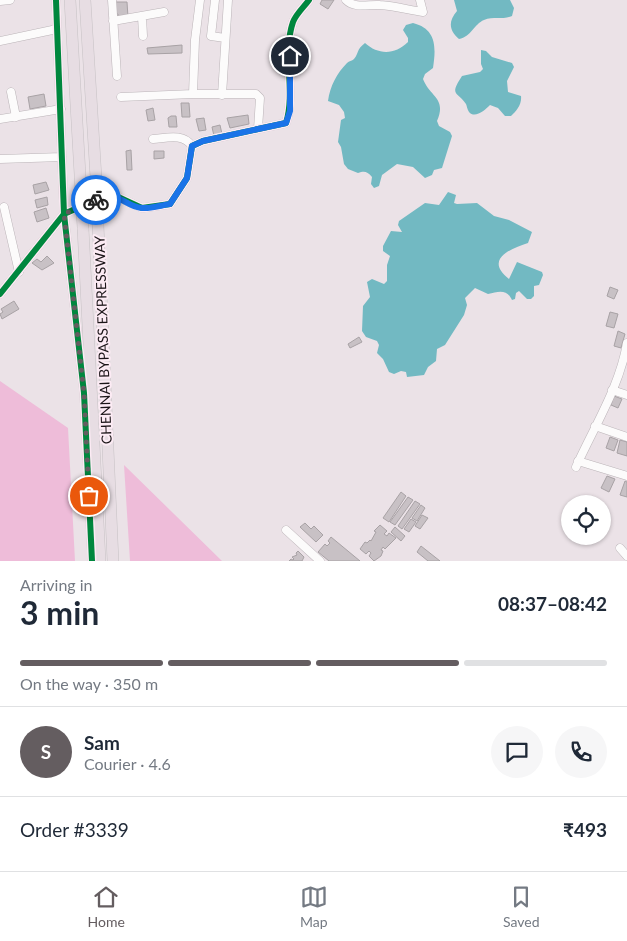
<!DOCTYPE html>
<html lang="en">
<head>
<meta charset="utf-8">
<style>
  body { margin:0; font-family:Lato,sans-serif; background:#f6f6f7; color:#1f2937; height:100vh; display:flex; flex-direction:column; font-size:19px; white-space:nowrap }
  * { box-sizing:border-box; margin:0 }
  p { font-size:16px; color:#747a83 }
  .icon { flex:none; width:28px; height:28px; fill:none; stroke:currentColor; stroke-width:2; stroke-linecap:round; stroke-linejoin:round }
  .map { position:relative; height:561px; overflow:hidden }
  .drawer { display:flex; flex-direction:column; background:#fff; flex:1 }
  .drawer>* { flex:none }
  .tools { position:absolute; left:561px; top:495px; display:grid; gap:10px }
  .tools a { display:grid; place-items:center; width:50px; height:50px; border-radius:50%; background:#fff; box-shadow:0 1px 4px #0004; font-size:25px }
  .pin { position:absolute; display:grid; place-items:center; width:42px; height:42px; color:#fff; margin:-21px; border:2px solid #fff; border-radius:50%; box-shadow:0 1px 5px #0007 }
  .courier { position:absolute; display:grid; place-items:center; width:50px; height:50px; margin:-25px; border:4px solid #1a73e8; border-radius:50%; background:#fff; color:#222; box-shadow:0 1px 6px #0007 }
  .head em { font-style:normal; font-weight:700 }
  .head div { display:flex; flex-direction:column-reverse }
  .head { display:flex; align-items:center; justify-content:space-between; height:85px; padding:0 20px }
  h1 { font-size:32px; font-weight:700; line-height:38px }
  .bar { display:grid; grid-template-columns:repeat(4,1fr); gap:8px 5px; align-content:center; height:60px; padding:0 20px }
  .bar i { height:6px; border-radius:4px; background:#e0e1e3 }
  .bar .active { background:#645d60 }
  .bar p { grid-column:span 4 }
  .line { display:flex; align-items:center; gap:12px; padding:0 20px; border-top:1px solid #e0e1e3 }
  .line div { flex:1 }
  .round { display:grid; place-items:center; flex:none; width:52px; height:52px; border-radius:26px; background:#f6f6f7 }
  .tab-bar { display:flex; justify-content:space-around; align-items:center; height:70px; border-top:1px solid #e0e1e3; background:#fff; font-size:14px; color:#747a83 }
  .tab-bar a { display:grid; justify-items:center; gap:2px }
  .tab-bar .active { color:#645d60 }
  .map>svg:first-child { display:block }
  .green { fill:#eebcd9 }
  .water { fill:#72b9c2 }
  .building { fill:#c8c1c5; stroke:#a8a2a5 }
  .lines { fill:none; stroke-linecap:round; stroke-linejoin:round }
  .minor-casing { stroke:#bbb4b8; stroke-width:9 }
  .highway-casing { stroke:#c6c1c4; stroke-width:12 }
  .minor { stroke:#fcfbfb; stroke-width:8 }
  .highway { stroke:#e7dde3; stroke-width:11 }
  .highway-bridge-casing { stroke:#c6c1c4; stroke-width:12; stroke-linecap:butt }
  .highway-bridge { stroke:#e7dde3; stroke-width:11 }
  .cycleway-casing { stroke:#fcebf4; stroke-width:9 }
  .cycleway { stroke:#00873e; stroke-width:6 }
  .done { stroke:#645d60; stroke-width:5; stroke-dasharray:0 9 }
  .route { stroke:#1a73e8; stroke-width:6 }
  .labels { text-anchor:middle; stroke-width:4; stroke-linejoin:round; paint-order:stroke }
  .street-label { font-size:14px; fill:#1b1518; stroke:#fcebf4 }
</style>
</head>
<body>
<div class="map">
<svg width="627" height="561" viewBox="0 0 627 561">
  <rect width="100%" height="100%" fill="#ebe2e7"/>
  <!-- green -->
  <path class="green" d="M0,381L68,428L75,561H0Z
    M124,465L222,561H130Z"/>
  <!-- water -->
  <path class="water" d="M454,0H510L514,8L512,16C502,20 493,16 484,20C474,24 471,37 459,39C449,31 448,21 457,11Z
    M413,23C437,29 436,48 433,68L425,74L423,79C430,97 447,98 437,121L439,126L450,132L452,136L442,168L434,170L432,175L425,178L413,167L397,164L382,175L379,186L374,188L371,184L372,177C367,171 364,171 358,173L348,169L344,164L341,147L338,142L341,120L345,118L344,112L339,105L328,101C330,86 337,73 347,63C349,61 352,61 354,59C359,53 356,50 365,43C378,55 395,55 408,42V38L403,30L406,25Z
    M481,50L486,51L492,57L512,63L514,67L507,81L508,92L521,96C522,105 516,111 511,116H505L498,108L490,105C485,110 475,119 469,112C467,109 467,106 466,104C457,91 449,96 462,76L480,72L483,69L481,64Z
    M448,192L456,195L454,203L457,204L477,203L494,216L509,220L532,232L528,243C510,249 484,259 509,279L517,262L542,272L543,275L539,285L534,286V296L531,299H527L519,291L516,293L515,299L512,300C507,289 499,291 488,294L475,288L465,298L467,305L464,315L445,345L437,349L436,361L428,367L424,375L407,377L406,372L401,371L394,374L389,372L383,359L377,353L379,345L377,341L366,337L362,331L363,306L370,297L367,282L372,279L384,284L387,281V265L390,256L383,251V246L391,231L402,232L398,225L399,221L425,203L439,205Z"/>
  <!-- building -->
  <path class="building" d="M322,0H334L328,9L320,4Z
    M115,2H127L128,17L118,18V14H116Z
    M182,45V53L148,54L147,48Z
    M44,94L46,106L30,109L28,97Z
    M181,103H189L190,117H182Z
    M153,108L155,120L148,121L146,110Z
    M248,115L249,124L230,128L227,118Z
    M171,116H176L177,127H169L168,118Z
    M204,118L206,130L199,131L196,119Z
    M220,125L222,134L214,136L212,127Z
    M131,150L132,170H127L126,151Z
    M154,151H164V158L154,159Z
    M46,182L49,190L35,194L33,185Z
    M47,197L48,205L37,208L35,200Z
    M46,208L49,218L37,222L34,212Z
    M47,256L54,263L42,270L32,263L37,259L41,262Z
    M610,287L618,290L614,299L607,296Z
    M14,301L19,309L2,319L0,314L3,312L1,309Z
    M610,312L618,314L614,328L606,326Z
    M618,331L625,334L621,348L614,346Z
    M359,337L362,342L350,348L348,344Z
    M614,396L622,399L618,408L611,405Z
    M610,437L618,440L614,451L606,448Z
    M620,440L627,442V456L617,453Z
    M607,476L615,479L609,492L601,488Z
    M625,481L627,482V497L620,495Z
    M401,492L406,496L389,522L383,518Z
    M408,497L413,500L395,525L390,522Z
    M415,501L420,504L402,529L398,526Z
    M421,505L425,508L417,521L412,518Z
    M422,515L428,518L420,529L415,526Z
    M411,519L416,522L409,532L404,529Z
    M305,523L311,529L314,526L323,535L316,542L300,527Z
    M380,525L387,531L384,534L387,536L389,533L396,538L385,549L383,547L381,550L383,551L381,556L374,561L369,556L371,553L369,551L366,554L360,549L365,542L367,543L370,540L371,541L376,532L374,531Z
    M395,527L405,536L401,541L391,532Z
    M331,537L360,561H329L318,552L325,544L327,546L330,543L328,541Z
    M421,546L440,561H428L417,552Z
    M298,551L304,557L302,561H289L291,559L293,560L294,559L292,557L297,555L296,553Z"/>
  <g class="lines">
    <defs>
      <path id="minor" d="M56,0L64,214L84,393L92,561
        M112,0L117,76
        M215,0L211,36L225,38
        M346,0C355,9 369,4 380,5C395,6 409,10 423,12L420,0
        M0,1L10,0
        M142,16L143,36
        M113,21L164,12
        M0,41L57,29
        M11,92L16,117
        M193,94L195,40L200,0
        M222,95L228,0
        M121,97L193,94H256L260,98L258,129
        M0,119L61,109
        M153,139C167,138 183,133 192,146
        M0,159L62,157
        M4,207L19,272
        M0,294L64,214L102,197L116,196L142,208L170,204L187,178L192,146L203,141L286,123C296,91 282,54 293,22C296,14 304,7 309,0
        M612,390L627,395
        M595,426L627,437
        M578,461L627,476
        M576,467C594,427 620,386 627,343
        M286,530L320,561
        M620,548L627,556"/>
      <path id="highway" d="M70,0L81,192
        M85,0L97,194
        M98,225L113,561
        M83,228L100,561"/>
    </defs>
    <!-- minor casing -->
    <use href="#minor" class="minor-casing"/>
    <!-- highway casing -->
    <use href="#highway" class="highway-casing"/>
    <!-- minor -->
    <use href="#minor" class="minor"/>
    <!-- highway -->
    <use href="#highway" class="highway"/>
    <defs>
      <path id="highway-bridge" d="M81,192L83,228
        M97,194L98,225"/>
    </defs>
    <!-- highway-bridge casing -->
    <use href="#highway-bridge" class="highway-bridge-casing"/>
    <!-- highway-bridge -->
    <use href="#highway-bridge" class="highway-bridge"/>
    <defs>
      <path id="cycleway" d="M56,0L64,214L84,393L92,561
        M0,294L64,214L102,197L116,196L142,208L170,204L187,178L192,146L203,141L286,123C296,91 282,54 293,22C296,14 304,7 309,0"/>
    </defs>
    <!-- cycleway casing -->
    <use href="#cycleway" class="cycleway-casing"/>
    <!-- cycleway -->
    <use href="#cycleway" class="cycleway"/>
  </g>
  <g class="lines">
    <!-- done -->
    <path class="done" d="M89,496L84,393L64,214L96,200"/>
    <!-- route -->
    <path class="route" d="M96,200C120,190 123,206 142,208C150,209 162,205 170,204L187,178L192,146L203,141L286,123L290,111V56"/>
  </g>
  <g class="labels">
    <!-- street labels -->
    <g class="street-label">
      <text transform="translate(103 340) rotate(-92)" y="5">CHENNAI BYPASS EXPRESSWAY</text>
    </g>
  </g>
</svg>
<div class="tools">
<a><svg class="icon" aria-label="locate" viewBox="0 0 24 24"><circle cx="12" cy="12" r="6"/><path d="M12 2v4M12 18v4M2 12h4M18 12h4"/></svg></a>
</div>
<div class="pin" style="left:89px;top:496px;background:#ea580c"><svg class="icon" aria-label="bag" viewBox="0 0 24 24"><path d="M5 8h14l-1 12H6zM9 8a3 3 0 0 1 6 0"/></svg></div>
<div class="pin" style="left:290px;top:56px;background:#1f2937"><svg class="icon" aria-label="home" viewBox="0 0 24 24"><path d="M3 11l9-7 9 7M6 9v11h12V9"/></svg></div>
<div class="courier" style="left:96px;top:200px"><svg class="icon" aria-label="bike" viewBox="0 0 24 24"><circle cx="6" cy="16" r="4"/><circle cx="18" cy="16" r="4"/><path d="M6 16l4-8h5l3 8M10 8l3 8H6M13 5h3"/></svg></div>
</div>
<section class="drawer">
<div class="head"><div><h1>3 min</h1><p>Arriving in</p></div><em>08:37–08:42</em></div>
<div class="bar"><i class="active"></i><i class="active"></i><i class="active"></i><i></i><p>On the way · 350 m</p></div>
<div class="line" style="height:90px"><b class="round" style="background:#645d60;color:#fff">S</b><div><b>Sam</b><p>Courier · 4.6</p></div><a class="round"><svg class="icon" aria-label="chat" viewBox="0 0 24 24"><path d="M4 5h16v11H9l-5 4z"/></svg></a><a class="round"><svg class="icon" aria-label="phone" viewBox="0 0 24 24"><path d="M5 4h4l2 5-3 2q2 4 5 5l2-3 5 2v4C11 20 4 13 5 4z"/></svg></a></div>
<div class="line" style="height:65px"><div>Order #3339</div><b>₹493</b></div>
</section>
<nav class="tab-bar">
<a class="active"><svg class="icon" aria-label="home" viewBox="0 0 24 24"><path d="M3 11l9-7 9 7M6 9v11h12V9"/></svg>Home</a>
<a><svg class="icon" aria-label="map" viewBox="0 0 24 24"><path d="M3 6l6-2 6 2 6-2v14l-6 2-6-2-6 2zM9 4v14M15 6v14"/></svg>Map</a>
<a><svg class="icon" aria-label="saved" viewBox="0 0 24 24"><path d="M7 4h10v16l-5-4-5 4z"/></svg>Saved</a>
</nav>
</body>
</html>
